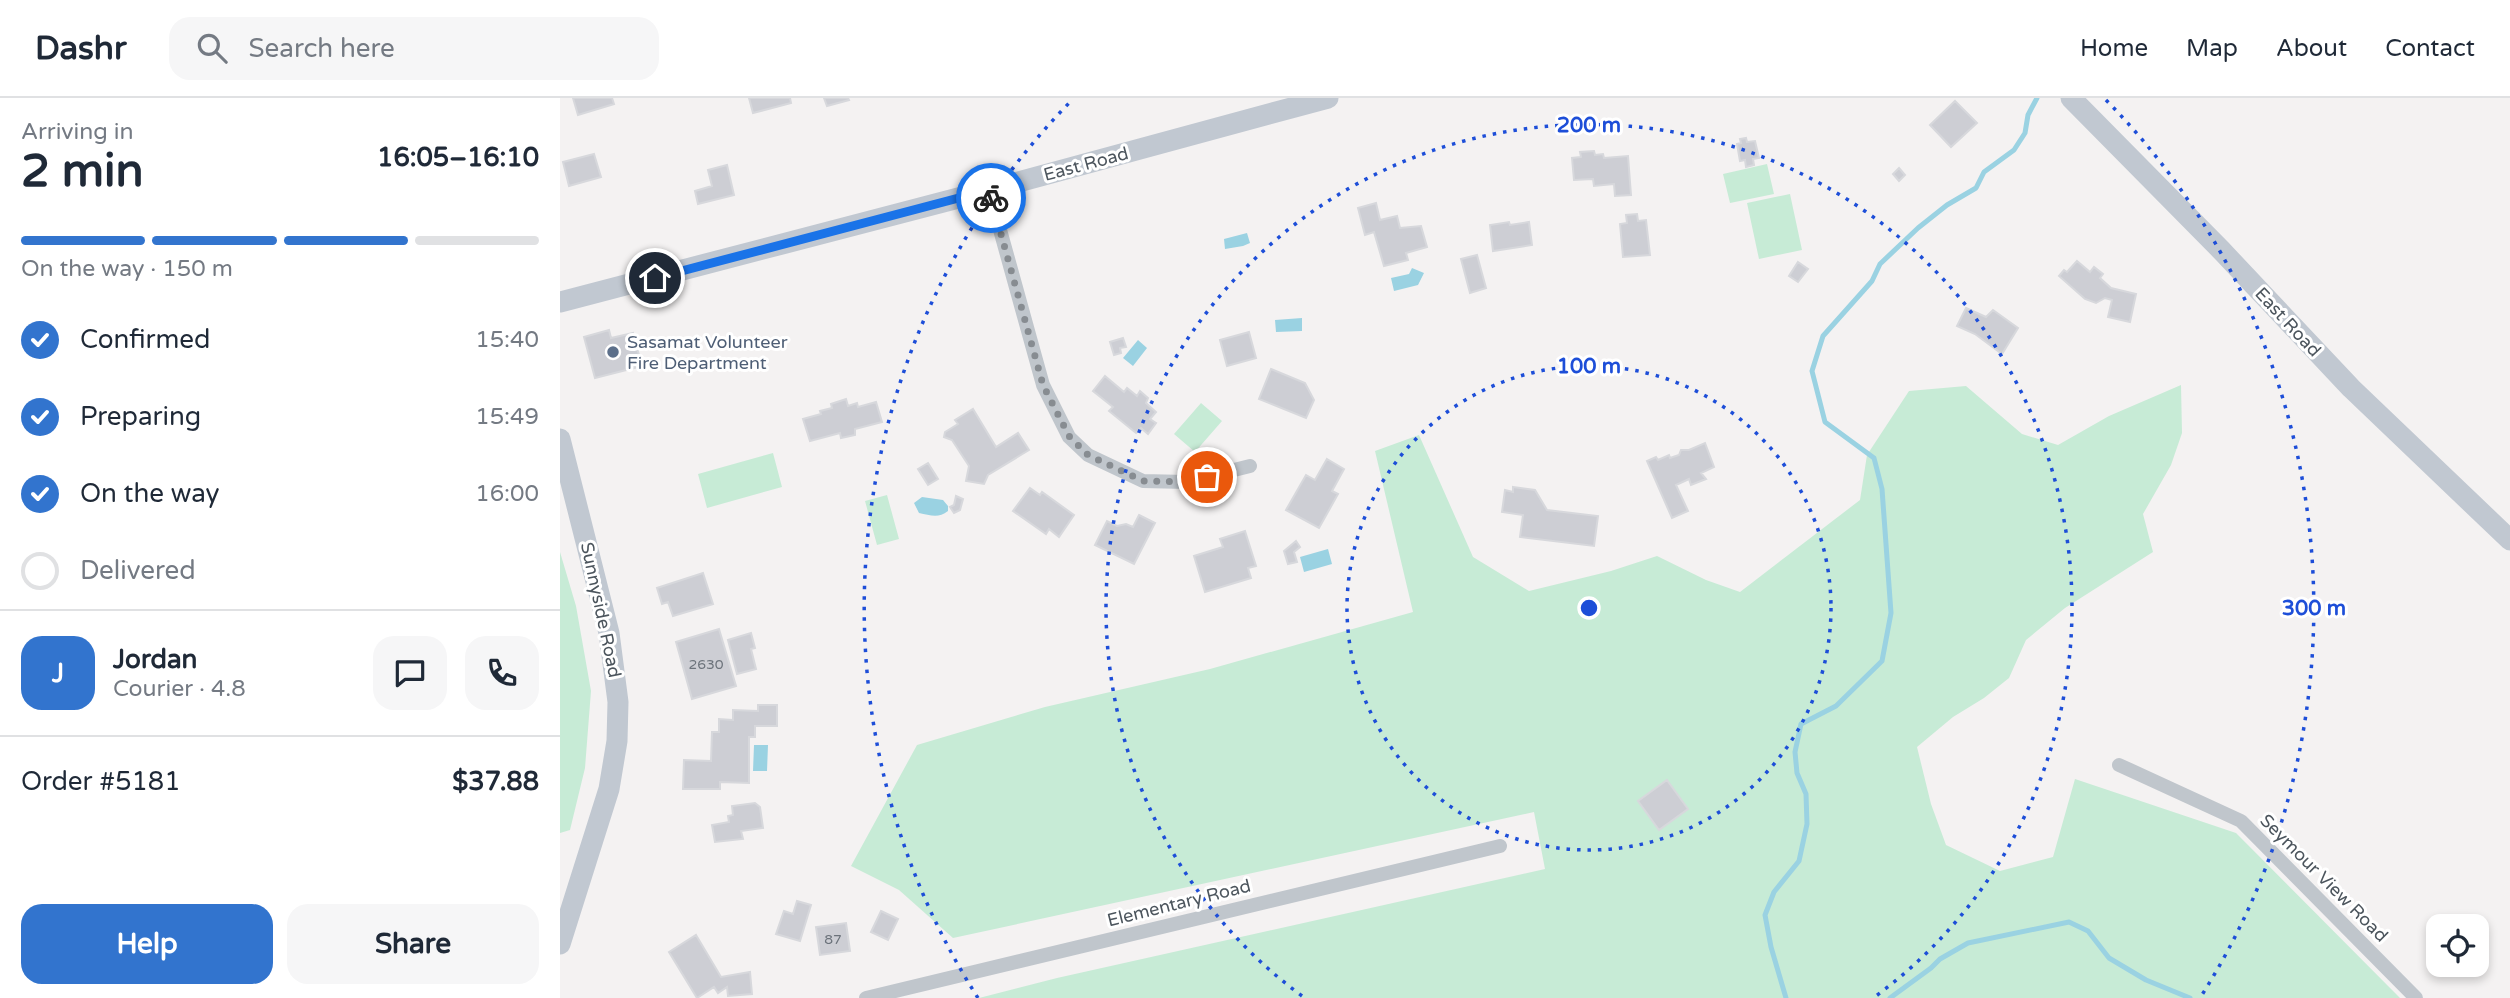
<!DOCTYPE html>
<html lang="en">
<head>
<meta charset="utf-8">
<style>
  body { margin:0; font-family:"Varela Round",sans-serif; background:#f6f6f7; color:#1f2937; height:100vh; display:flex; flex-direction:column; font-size:26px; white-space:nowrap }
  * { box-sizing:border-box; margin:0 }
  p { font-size:23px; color:#747a83 }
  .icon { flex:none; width:38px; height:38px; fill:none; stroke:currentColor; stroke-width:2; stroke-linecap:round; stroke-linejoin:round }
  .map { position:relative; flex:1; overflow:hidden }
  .details { display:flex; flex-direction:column; background:#fff; width:560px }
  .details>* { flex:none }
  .fabs { position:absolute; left:1866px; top:816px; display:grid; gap:14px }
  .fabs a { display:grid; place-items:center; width:63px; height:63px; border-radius:14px; background:#fff; box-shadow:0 4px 10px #0003; font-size:35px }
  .pin { position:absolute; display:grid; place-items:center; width:60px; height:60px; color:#fff; margin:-30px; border:4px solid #fff; border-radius:50%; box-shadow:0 2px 7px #0007 }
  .courier { position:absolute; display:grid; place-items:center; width:70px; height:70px; margin:-35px; border:5px solid #1a73e8; border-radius:50%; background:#fff; color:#222; box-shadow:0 2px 9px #0007 }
  .headline em { font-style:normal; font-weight:700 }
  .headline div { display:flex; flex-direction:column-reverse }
  .headline { display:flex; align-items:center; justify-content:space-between; height:119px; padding:0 21px }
  h1 { font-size:46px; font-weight:700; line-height:52px }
  .bar { display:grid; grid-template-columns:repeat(4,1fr); gap:10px 7px; align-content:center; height:84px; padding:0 21px }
  .bar i { height:9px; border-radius:5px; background:#e0e1e3 }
  .bar .on { background:#3274ce }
  .bar p { grid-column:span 4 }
  .line { display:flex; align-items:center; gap:18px; padding:0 21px; border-top:2px solid #e0e1e3 }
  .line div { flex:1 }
  .round { display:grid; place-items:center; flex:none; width:74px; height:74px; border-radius:21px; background:#f6f6f7 }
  ol { padding:0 21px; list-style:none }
  li { display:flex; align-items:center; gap:21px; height:77px }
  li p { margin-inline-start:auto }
  li .icon { padding:7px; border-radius:50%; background:#3274ce; color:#fff; stroke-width:4 }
  li:last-child { color:#747a83 }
  li i { width:38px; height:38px; border:4px solid #e0e1e3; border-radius:50% }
  .button { display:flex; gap:14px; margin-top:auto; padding:14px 21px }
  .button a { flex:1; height:80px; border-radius:21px; background:#3274ce; color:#fff; font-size:28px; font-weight:700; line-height:80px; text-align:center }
  .button a+a { background:#f6f6f7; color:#1f2937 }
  header { display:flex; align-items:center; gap:42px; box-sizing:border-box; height:98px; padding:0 35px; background:#fff; border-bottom:2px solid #e0e1e3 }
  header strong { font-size:33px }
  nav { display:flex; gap:38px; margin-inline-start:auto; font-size:24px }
  .search { width:490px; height:63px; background:#f6f6f7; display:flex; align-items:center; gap:18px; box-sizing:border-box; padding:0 24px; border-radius:21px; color:#747a83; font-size:26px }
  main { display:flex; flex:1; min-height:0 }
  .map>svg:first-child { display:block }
  .green { fill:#c7ebd6 }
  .water { fill:#9ad2e2 }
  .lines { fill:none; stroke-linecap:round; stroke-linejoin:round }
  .stream { stroke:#9ad2e2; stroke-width:5 }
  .building { fill:#cdced4; stroke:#d7d8dc; stroke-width:2 }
  .street { stroke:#c0c6cc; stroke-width:14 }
  .secondary { stroke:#c1c8d1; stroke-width:21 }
  .done { stroke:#878c91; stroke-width:7; stroke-dasharray:0 12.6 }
  .route { stroke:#1a73e8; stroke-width:9 }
  .ring { fill:none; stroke:#1d4ed8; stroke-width:3.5; stroke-dasharray:3.5 7 }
  .service-dot { fill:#5c6f8a; stroke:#fff; stroke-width:2.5 }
  .labels { text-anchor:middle; stroke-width:6; stroke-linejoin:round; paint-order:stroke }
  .number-label { font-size:14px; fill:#6c737b }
  .street-label { font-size:18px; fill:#4c555d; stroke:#fff }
  .service-label { font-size:18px; fill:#4e5e75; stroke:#fff; text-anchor:start }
  .centre { fill:#1d4ed8; stroke:#fff; stroke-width:3.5 }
  .ring-label { font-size:21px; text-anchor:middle; font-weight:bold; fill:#1d4ed8; stroke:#fff; stroke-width:6; stroke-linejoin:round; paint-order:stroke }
</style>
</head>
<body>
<header>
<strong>Dashr</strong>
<div class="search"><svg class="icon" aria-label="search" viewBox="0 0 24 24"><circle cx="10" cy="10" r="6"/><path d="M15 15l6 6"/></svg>Search here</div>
<nav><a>Home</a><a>Map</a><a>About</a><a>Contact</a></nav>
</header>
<main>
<section class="details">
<div class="headline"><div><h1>2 min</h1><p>Arriving in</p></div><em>16:05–16:10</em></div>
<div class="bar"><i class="on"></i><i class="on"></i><i class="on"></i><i></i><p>On the way · 150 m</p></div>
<ol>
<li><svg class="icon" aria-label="check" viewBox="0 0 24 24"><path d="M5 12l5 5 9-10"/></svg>Confirmed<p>15:40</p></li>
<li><svg class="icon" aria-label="check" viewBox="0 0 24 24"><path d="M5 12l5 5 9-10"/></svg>Preparing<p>15:49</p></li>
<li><svg class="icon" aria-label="check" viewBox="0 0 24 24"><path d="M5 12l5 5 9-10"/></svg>On the way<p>16:00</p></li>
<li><i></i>Delivered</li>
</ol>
<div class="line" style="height:126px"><b class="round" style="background:#3274ce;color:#fff">J</b><div><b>Jordan</b><p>Courier · 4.8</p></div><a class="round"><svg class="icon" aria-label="chat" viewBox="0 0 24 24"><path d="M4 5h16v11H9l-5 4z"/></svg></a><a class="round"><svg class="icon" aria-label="phone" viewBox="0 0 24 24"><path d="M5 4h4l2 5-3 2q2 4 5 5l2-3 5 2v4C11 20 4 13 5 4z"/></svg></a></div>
<div class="line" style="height:91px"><div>Order #5181</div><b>$37.88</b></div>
<div class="button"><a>Help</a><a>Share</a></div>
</section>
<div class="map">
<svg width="1950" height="900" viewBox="0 0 1950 900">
  <rect width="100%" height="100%" fill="#f4f2f2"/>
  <!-- green -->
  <path class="green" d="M1207,66L1214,96L1170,105L1163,76Z
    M1230,96L1242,152L1199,161L1187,105Z
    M1621,287L1622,335L1611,367L1583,416L1593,454L1505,510L1466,542L1449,580L1424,600L1393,619L1357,649L1371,706L1386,747L1440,773L1493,759L1515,681L1676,735L1840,900H419L497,880L985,771L974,714L393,840L339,792L291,768L357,647L485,609L650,571L853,514L815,353L859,337L913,459L969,493L1051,473L1097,458L1146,482L1180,494L1300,402L1307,357L1349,293L1406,288L1462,336L1498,347L1549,318Z
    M641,305L662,323L635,354L614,336Z
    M213,355L222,389L147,410L138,376Z
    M327,397L339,441L317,447L305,403Z
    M0,454L16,508L31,593L25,670L10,732L0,735Z"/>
  <!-- water -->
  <path class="water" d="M687,135L690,145L683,148L665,151L664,141Z
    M852,170L864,175L858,187L834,193L831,180L849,176Z
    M742,220V233L716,234L715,222Z
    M578,242L587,250L573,268L563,260Z
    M362,399L383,402L388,408V413C378,421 370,417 359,415L354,405Z
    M768,451L772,466L744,474L740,459Z
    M194,647H208L207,673H193Z"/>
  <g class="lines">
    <!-- stream -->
    <path class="stream" d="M1226,900L1211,849L1205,817L1214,794L1239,763L1247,726L1246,696L1237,675L1235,654L1241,626L1276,608L1322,563L1331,515L1322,391L1314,360L1265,324L1252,273L1263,238L1312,183L1320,166L1358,130L1387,107L1416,90L1424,74L1454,52L1465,35L1468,17L1477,0
      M1330,900L1371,870L1380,861L1408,845L1509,824L1528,833L1549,860L1586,882L1630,900"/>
  </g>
  <!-- building -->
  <path class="building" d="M13,0H52L54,6L18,17Z
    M189,0H230L231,5L193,15Z
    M264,0H288L289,2L267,8Z
    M1395,3L1417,25L1391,49L1370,27Z
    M1186,40L1187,44L1195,43L1199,60L1193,61L1194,67L1186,69L1185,62L1180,63L1177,46L1181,45L1180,41Z
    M1034,53L1035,57L1043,56L1044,60L1068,58L1071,97L1055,98L1054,86L1034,88L1033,81L1014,82L1012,60L1021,59L1020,54Z
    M34,56L41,79L9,88L3,64Z
    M167,67L174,97L138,106L135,93L152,88L148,72Z
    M1339,70L1345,77L1339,83L1333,76Z
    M816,105L820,122L837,118L840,130L861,128L867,149L846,155L848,162L824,168L814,134L805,137L798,110Z
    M1077,116L1078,123L1086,122L1090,157L1063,159L1060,126L1067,125L1066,117Z
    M949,124L950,127L969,124L972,147L933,153L930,127Z
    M917,157L926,190L910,195L901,161Z
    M1517,163L1530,174L1534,169L1543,176L1540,180L1551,190L1576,196L1570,224L1548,219L1552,202L1545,200L1536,205L1525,201L1499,178L1504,172L1507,174Z
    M1238,164L1248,171L1238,184L1229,178Z
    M1406,210L1426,219L1433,212L1458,230L1442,256L1415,236L1397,228Z
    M49,232L51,240L73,235L82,268L35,280L24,239Z
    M689,234L696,260L667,268L660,242Z
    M563,240L566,249L560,250L561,255L554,257L550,244Z
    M711,271L745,285L754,302L746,320L699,301Z
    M545,278L564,294L567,290L577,298L580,293L588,300L586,305L596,314L590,321L596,325L588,336L581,330L576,335L549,313L553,309L533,293Z
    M286,301L288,308L297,305L298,309L316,304L322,324L295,331V337L281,340L280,335L250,343L243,321L261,316L260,313L272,310L271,306Z
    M413,311L436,349L458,335L469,352L428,377L424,386L406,383L409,368L392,342L384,339L385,334L398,326L395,322Z
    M1145,345L1154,369L1141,375L1146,381L1131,387L1129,381L1116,387L1128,413L1112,420L1087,363L1096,359L1098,362L1109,357L1110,360L1119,357L1121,352H1129Z
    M767,361L784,371L772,393L778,396L759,430L726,412L746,377L755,382Z
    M368,365L378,381L368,387L358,371Z
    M953,389L975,392L987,412L1038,418L1034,448L960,439L963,417L942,414L945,392L953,394Z
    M470,390L480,397L482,394L514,417L499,439L489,431L486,436L453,413Z
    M396,398L403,401L400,412L394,415L390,409L394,407Z
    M579,417L595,425L574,466L535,447L547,423L557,428L566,426L573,429Z
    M685,433L696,468L688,470L691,480L645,494L634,458L663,449L660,441Z
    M736,443L740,449L734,454L737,464L728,466L724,453Z
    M143,475L153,506L113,518L108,504L102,506L97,490Z
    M159,531L176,588L132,601L116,544Z
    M191,535L195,550L191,551L196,571L177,576L168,542Z
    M198,607H217V628H195V639H189V685L160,684V691H123L124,662L151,663L152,634H159V621L173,622V612L198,613Z
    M1107,682L1128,711L1099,732L1078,703Z
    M195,705L200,709L203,730L181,733L183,741L155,744L152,727L169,724L168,718L173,717L172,708Z
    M237,803L251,807L240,843L216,836L224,813L233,816Z
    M321,813L338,821L328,842L311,834Z
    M286,825L290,853L260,857L256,829Z
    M136,837L161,879L190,874L192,896L168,898L167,889L158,895L154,889L137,900L109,854Z"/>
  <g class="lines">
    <!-- street -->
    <path class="street" d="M429,92L483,287L509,339L528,357L583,383L626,384L690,368
      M1559,667L1681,723L1856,900
      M306,900L940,748"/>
    <!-- secondary -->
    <path class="secondary" d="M1511,0L1662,153L1791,290L1950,442
      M0,204L429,92L768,0
      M0,341L49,535L58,604L57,643L49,691L0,846"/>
  </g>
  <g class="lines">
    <!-- done -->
    <path class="done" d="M431,100L483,287L509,338L528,357L583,383L626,384L647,379"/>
    <!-- route -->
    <path class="route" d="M95,180L429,92L431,100"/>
  </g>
  <!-- distance rings -->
  <g class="ring">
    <circle cx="1029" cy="510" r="242"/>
    <path d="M742 898A483 483 0 1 1 1316 898"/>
    <path d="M418 900A725 725 0 0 1 512 2M1546 2A725 725 0 0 1 1640 900"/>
  </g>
  <!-- markers -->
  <circle class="service-dot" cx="53" cy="254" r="7"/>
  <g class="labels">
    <!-- number labels -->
    <g class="number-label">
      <text x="146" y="571">2630</text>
      <text x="273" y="846">87</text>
    </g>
    <!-- street labels -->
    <g class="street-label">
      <text transform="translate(526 66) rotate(-15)" y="6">East Road</text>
      <text transform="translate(1728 224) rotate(47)" y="6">East Road</text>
      <text transform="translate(41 512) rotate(78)" y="6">Sunnyside Road</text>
      <text transform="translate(1764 780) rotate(45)" y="6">Seymour View Road</text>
      <text transform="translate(619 805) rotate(-14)" y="6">Elementary Road</text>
    </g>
    <!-- service labels -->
    <g class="service-label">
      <text x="67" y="250">Sasamat Volunteer<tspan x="67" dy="21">Fire Department</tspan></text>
    </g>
  </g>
  <circle cx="1029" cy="510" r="10" class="centre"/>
  <g class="ring-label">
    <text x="1029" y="34">200 m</text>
    <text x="1029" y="275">100 m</text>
    <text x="1754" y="517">300 m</text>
  </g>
</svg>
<div class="fabs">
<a><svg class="icon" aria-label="locate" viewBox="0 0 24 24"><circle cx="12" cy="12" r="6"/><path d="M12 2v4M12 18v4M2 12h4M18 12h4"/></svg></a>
</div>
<div class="pin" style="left:647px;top:379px;background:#ea580c"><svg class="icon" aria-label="bag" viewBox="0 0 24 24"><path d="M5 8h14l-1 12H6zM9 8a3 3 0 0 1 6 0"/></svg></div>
<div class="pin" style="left:95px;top:180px;background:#1f2937"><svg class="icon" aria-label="home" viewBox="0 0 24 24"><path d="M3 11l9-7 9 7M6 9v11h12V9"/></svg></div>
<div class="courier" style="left:431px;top:100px"><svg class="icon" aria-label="bike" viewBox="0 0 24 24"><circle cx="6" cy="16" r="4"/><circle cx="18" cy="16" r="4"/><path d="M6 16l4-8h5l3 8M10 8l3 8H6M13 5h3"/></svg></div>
</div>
</main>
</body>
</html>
